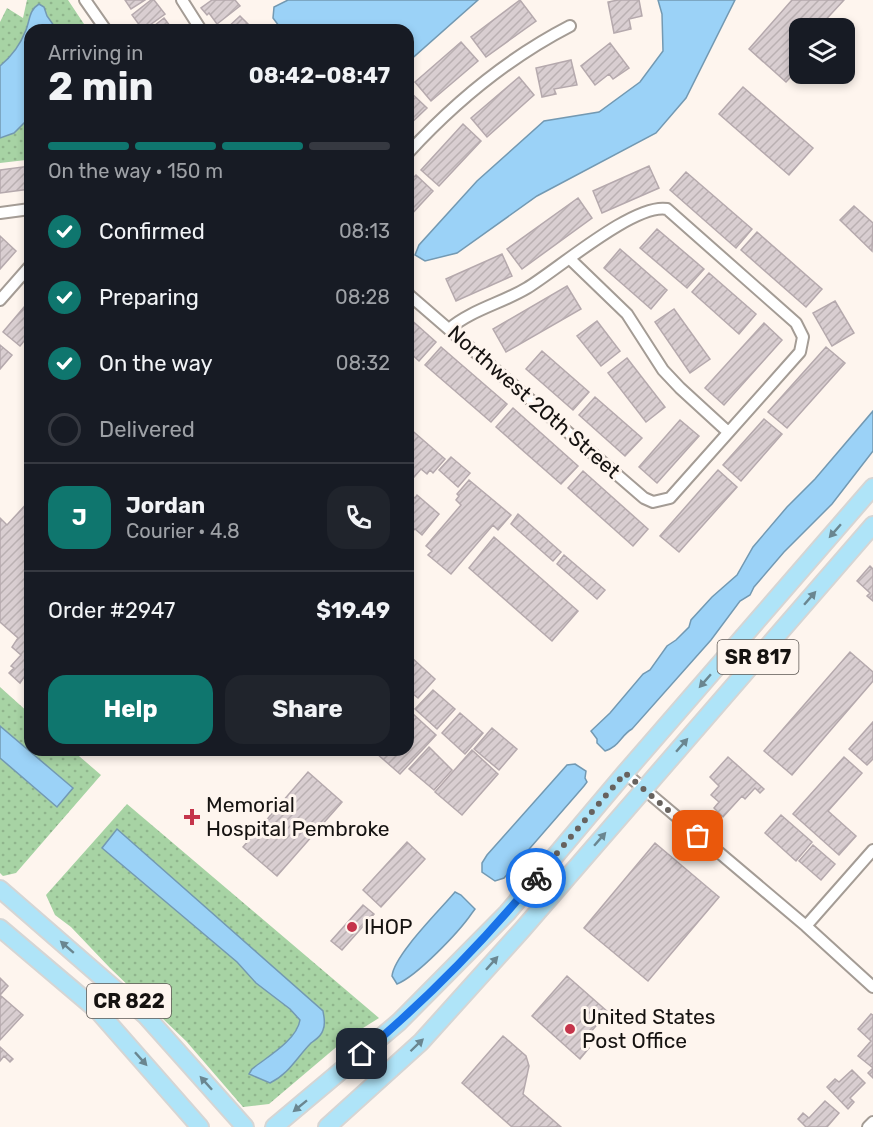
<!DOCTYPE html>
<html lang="en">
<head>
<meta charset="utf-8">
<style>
  body { margin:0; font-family:Rubik,sans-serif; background:#20242c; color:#f1f3f6; height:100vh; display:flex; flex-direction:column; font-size:22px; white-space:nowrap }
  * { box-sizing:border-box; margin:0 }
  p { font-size:20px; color:#9ea1a6 }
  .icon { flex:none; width:33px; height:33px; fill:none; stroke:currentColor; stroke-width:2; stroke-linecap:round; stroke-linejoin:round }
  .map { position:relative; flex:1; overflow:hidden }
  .panel { position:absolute; left:24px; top:24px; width:390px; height:732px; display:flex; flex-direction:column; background:#171b24; border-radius:18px; box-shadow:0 3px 9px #0003 }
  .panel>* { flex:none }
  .controls { position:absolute; left:789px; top:18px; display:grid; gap:12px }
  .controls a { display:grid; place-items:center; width:66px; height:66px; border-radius:12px; background:#171b24; box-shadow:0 3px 9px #0003; font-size:30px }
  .pin { position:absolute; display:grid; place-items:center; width:51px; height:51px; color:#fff; margin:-26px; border-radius:12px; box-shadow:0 3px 9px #0006 }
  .courier { position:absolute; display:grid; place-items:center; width:60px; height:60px; margin:-30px; border:4px solid #1a73e8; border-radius:50%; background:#fff; color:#222; box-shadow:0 2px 8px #0007 }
  .head em { font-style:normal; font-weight:700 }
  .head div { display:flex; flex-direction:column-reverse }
  .head { display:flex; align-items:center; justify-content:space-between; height:102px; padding:0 24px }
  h1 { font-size:39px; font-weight:700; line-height:45px }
  .bar { display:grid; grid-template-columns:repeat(4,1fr); gap:9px 6px; align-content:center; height:72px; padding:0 24px }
  .bar i { height:8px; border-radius:4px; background:#363941 }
  .bar .on { background:#0f766e }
  .bar p { grid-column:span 4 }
  .line { display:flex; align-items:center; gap:15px; padding:0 24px; border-top:2px solid #363941 }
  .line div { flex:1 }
  .round { display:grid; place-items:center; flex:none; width:63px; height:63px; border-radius:18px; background:#20242c }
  ol { padding:0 24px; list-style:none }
  li { display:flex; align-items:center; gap:18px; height:66px }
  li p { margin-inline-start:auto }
  li .icon { padding:6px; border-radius:50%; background:#0f766e; color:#fff; stroke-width:4 }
  li:last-child { color:#9ea1a6 }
  li i { width:33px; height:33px; border:3px solid #363941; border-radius:50% }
  .primary-button { display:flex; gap:12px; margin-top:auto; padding:12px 24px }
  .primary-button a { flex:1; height:69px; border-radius:18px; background:#0f766e; color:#fff; font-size:24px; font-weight:700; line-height:69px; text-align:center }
  .primary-button a+a { background:#20242c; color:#f1f3f6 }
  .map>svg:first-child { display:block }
  .grass { fill:url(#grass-dots) }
  .water { fill:#9bd2f7; stroke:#7399b2; stroke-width:1.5 }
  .building { fill:url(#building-hatch); stroke:#b5a9ad; stroke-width:1.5 }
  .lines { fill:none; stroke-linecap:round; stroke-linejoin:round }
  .street-casing { stroke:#a49c95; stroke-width:14 }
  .primary-casing { stroke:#d5d5d4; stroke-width:20 }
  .street { stroke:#fff; stroke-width:10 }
  .primary { stroke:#afe4f8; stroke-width:16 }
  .oneway { fill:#6a8690 }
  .done { stroke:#67625e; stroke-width:6; stroke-dasharray:0 10.8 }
  .route { stroke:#1a73e8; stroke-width:8 }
  .poi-dot { fill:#c5354b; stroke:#fef5ee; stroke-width:2 }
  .labels { text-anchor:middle; stroke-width:6; stroke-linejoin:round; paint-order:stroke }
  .shield { fill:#fef5ee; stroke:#5c5753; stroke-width:1.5 }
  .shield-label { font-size:20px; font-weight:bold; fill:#161311 }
  .street-label { font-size:21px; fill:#161311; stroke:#fef5ee }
  .poi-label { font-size:21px; fill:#161311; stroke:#fef5ee; text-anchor:start }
</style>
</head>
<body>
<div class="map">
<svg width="873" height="1127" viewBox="0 0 873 1127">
  <defs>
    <pattern id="grass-dots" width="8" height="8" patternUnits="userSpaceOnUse" patternTransform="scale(1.5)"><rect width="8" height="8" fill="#a7d3a4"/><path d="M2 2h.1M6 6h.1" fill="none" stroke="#8fb48c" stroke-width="1.8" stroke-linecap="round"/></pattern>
    <pattern id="building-hatch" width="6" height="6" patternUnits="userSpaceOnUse" patternTransform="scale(1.5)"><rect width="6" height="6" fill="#d9ced1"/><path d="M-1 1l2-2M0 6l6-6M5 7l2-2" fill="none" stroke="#bab0b2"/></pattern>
  </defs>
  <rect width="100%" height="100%" fill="#fef5ee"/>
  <!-- grass -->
  <path class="grass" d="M27,0H68L88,30H30V156L26,160L0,163V22L7,8L23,18Z
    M0,687L30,714V750H72L101,775L16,873L3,876L0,873Z
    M127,804L379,1018L347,1038L269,1104L243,1107L186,1041L110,968L71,927L55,915L46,895Z"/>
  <!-- water -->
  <path class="water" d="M288,0H478L408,62V30H282L273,18L274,7Z
    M658,0H735L686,98L656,133L537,196L457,253L425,261L415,255L419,245L477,181L544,121L599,112L640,82L663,51L662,14Z
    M39,4L44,7L47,16L57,30H30V117L14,133L0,138V66C11,57 21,43 26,30C30,20 29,10 39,4Z
    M873,411V451L832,504L784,552L754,587L750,595L740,601L711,640L632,729C621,735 619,747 605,751L597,743V739L591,731L610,713L643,674L650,670L667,646L676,640L689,627L691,620L712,597L737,575L753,547L787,507L815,479Z
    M0,726L73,788L57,807L0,758Z
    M575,764L586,771L585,778L587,782L584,786L504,878L495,881L482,872V863L487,855L567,765Z
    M117,829L323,1011C324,1018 326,1023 323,1030C321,1037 316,1039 311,1043C297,1057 289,1074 270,1083L249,1074L252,1069C267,1057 297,1040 300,1020L290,1009L256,983L237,962L102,848Z
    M455,892L461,895L475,909L472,913C459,932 417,976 397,984L392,976C394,955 440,910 455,892Z"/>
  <!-- building -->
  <path class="building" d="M125,0H145L131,9Z
    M151,0H154L165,14L143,30L132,15Z
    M212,0H235L240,6L217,24L209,13L207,15L201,8Z
    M520,0L536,21L486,57L471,37Z
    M618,0H639L642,16L629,19L631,29L614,33L608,2Z
    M792,0H844L818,28H800V50L795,55L800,60V67L786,82L749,49Z
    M240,16L254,30H225Z
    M164,18L173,30H149Z
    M461,42L478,61L431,101L415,82Z
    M610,43L629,68L613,79L609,74L595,85L581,66Z
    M571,60L577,85L554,89L556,94L542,97L536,68Z
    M519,77L534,95L487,137L471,118Z
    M743,87L813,148L789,175L719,114Z
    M408,90L427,108L408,126Z
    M463,124L481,141L439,186L421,170Z
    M30,166V189L0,193V170Z
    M649,166L659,188L602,213L593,191Z
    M686,172L752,229L736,248L670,190Z
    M416,175L433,191L408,218V183Z
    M578,198L592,218L522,269L507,249Z
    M854,206L873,223L872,251L840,220Z
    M657,229L704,269L687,288L640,248Z
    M757,232L822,289L806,307L741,250Z
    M0,236L16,251L0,269Z
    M620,249L667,290L651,309L604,268Z
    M502,254L512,276L456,301L446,279Z
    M709,273L756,314L739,334L692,292Z
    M567,286L581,309L506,352L493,329Z
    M30,300V334L20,346L3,332Z
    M835,301L854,333L832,346L813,313Z
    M674,309L710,359L690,373L655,322Z
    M408,317L436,342L419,361L408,351Z
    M597,321L620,351L601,366L577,336Z
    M764,323L782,340L724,405L705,388Z
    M0,345L12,355L0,369Z
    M441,347L507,404L491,422L425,365Z
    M826,347L845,363L787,428L768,412Z
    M542,351L589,392L573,410L526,369Z
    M627,358L665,407L646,422L608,373Z
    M595,397L642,438L625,456L579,415Z
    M513,408L578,466L561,484L496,427Z
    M764,419L782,434L741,481L723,465Z
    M680,420L699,436L657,483L639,467Z
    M408,427L445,459L433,473L430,470L427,474L421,469L408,484Z
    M451,457L470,473L458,487L439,470Z
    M718,470L737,487L679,552L660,536Z
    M583,471L648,529L633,546L568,488Z
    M469,480L511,515L498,530L493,525L451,574L428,555L432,551L426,546L461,505L456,500L459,496L457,494Z
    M410,495L415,498L417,495L439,514L422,535L415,529L408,535V497Z
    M30,500V682L24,677L20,683L9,673L14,668L11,666L21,655L12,647L18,638L0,622V518L7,525Z
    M518,514L561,552L553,561L511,524Z
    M494,537L578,611L552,641L469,568Z
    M564,555L605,590L597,599L557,564Z
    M870,566L873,569V601L867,596L870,593L857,581Z
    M850,652L873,672V681L792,775L764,751Z
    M411,657L435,679L418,698L408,690V661Z
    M433,690L455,709L437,729L415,709Z
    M412,713L436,735L400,774L376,753L379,750H408V718Z
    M460,713L483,733L465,754L442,733Z
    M873,722V759L867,765L849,749Z
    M492,728L517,749L499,770L474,749Z
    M429,747L452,770L434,790L409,769Z
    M472,750L498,774L462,815L435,792Z
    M728,757L764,789L760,793L755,788L745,799L742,796L723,817L714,808L719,802L711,795L719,786L710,777Z
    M844,757L862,773L828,811L856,836L839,855L793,814Z
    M308,772L342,802L277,876L243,847Z
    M781,815L812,842L796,861L765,833Z
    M407,842L425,859L381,907L363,890Z
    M655,843L719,897L648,981L584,928Z
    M813,845L835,864L821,880L799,861Z
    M363,905L374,914L342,950L331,941Z
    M567,976L608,1012L582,1042L589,1048L580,1059L532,1016Z
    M0,978L8,986L0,995Z
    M0,995L23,1015L0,1040Z
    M871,1014L873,1015V1078L868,1073L873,1068L858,1056L871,1041L858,1029Z
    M503,1036L526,1056L529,1066L523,1094L561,1127H512L462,1083Z
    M0,1047L13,1059L10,1062L4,1056L0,1061Z
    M852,1070L865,1083L850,1098L854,1102L848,1109L827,1087L835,1079L839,1082Z
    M825,1101L839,1113L827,1127H806L798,1119L803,1113L809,1118Z"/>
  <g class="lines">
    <defs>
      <path id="street" d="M85,0L106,30
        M182,0L201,30
        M408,153C455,102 508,58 570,26
        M0,213L30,209
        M570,259L627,314L663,370L680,388L728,432
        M408,293V294L644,498L653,502L670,498L800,352L803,337L796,323L667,209C634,203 557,270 527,288C502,303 471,310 449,329
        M0,300L30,266
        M625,773L806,926L873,987
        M806,926L873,850
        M868,1127L873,1122"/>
      <path id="primary" d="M0,889L146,1016L245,1127
        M0,928L98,1011L200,1127
        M274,1127L399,1022L507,913L625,773L873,487
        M327,1127L421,1042L522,930L873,525"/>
    </defs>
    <!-- street casing -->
    <use href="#street" class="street-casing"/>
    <!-- primary casing -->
    <use href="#primary" class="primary-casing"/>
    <!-- street -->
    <use href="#street" class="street"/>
    <!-- primary -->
    <use href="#primary" class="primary"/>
  </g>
  <!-- one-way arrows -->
  <defs><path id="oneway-solid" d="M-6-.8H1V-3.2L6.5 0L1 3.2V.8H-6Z" transform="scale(1.5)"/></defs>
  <g class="oneway">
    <use href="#oneway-solid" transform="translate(835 531) rotate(131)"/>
    <use href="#oneway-solid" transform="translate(810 598) rotate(-49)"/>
    <use href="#oneway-solid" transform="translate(705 681) rotate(131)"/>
    <use href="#oneway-solid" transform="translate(682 745) rotate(-49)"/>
    <use href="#oneway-solid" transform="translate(600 839) rotate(-49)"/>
    <use href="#oneway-solid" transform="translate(67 947) rotate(-139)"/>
    <use href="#oneway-solid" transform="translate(492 963) rotate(-48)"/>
    <use href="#oneway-solid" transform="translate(417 1045) rotate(-44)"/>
    <use href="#oneway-solid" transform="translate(141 1059) rotate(48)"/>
    <use href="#oneway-solid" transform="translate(206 1083) rotate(-132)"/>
    <use href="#oneway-solid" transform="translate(300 1106) rotate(141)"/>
  </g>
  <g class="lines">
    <!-- done -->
    <path class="done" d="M536,878L625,773L698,836"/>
    <!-- route -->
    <path class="route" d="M362,1054C425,1001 484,941 536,878"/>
  </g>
  <!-- markers -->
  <g class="poi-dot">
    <path d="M189 808h6v6h6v6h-6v6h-6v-6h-6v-6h6z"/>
    <circle cx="352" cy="927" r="6"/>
    <circle cx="570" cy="1029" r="6"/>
  </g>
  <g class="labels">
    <!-- shield labels -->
    <g class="shield">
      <rect x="717.5" y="640" width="81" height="34" rx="4.5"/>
      <rect x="87" y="984" width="84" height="34" rx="4.5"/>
    </g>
    <g class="shield-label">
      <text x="758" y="664">SR 817</text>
      <text x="129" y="1008">CR 822</text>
    </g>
    <!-- street labels -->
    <g class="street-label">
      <text transform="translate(534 402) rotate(41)" y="7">Northwest 20th Street</text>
    </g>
    <!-- poi labels -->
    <g class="poi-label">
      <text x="206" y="812">Memorial<tspan x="206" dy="24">Hospital Pembroke</tspan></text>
      <text x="364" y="934">IHOP</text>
      <text x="582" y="1024">United States<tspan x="582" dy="24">Post Office</tspan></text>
    </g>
  </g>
</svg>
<div class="controls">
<a><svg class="icon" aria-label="layers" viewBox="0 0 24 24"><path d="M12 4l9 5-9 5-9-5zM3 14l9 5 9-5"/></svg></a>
</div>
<div class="pin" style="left:698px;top:836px;background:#ea580c"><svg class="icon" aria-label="bag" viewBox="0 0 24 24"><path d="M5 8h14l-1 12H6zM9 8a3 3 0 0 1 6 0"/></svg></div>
<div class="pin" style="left:362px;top:1054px;background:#1f2937"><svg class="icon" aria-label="home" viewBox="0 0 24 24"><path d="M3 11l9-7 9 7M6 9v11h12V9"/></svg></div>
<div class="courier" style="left:536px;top:878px"><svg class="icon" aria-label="bike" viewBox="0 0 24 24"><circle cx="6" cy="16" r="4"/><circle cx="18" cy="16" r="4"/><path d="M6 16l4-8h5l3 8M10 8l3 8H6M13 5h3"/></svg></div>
<section class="panel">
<div class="head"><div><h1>2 min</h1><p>Arriving in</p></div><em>08:42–08:47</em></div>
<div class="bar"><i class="on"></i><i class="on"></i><i class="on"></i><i></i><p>On the way · 150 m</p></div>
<ol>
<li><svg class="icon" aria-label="check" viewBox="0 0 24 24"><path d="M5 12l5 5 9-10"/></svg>Confirmed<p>08:13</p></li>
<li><svg class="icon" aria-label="check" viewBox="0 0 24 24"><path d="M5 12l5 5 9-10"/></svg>Preparing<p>08:28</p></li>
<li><svg class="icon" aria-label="check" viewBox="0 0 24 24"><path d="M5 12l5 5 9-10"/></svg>On the way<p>08:32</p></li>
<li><i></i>Delivered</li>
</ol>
<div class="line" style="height:108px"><b class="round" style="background:#0f766e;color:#fff">J</b><div><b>Jordan</b><p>Courier · 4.8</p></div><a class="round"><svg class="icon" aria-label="phone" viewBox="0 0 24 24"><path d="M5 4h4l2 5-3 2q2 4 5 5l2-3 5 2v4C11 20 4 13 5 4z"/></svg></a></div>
<div class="line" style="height:78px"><div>Order #2947</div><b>$19.49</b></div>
<div class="primary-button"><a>Help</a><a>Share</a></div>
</section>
</div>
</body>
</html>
